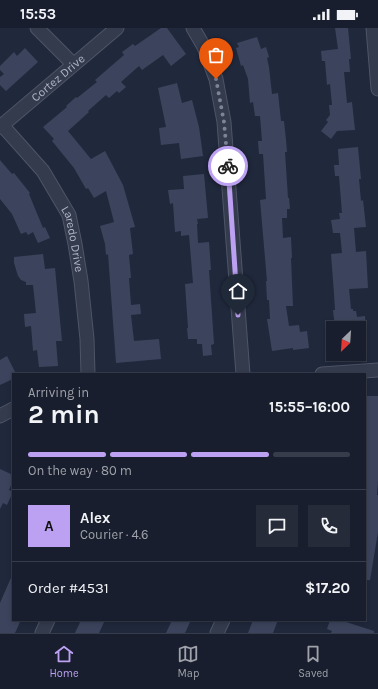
<!DOCTYPE html>
<html lang="en">
<head>
<meta charset="utf-8">
<style>
  body { margin:0; font-family:Karla,sans-serif; background:#252b39; color:#f1f3f6; height:100vh; display:flex; flex-direction:column; font-size:15px; white-space:nowrap }
  * { box-sizing:border-box; margin:0 }
  p { font-size:13px; color:#9fa2aa }
  .icon { flex:none; width:22px; height:22px; fill:none; stroke:currentColor; stroke-width:2; stroke-linecap:round; stroke-linejoin:round }
  .map { position:relative; flex:1; overflow:hidden }
  .panel { position:absolute; left:12px; top:345px; width:354px; height:248px; display:flex; flex-direction:column; background:#181e2d; border-radius:0px; box-shadow:0 2px 6px #0003,0 0 0 1px #363c49 }
  .panel>* { flex:none }
  .needle { width:26px; rotate:205deg }
  .tools { position:absolute; left:326px; top:293px; display:grid; gap:8px }
  .tools a { display:grid; place-items:center; width:40px; height:40px; border-radius:0px; background:#181e2d; box-shadow:0 2px 6px #0003,0 0 0 1px #363c49; font-size:20px }
  .pin { position:absolute; display:grid; place-items:center; width:34px; height:34px; color:#fff; margin:-41px -17px; border-radius:50% 50% 50% 0; rotate:-45deg; box-shadow:0 0 4px #0007 }
  .pin .icon { rotate:45deg }
  .courier { position:absolute; display:grid; place-items:center; width:40px; height:40px; margin:-20px; border:3px solid #bca0f2; border-radius:50%; background:#fff; color:#222; box-shadow:0 1px 5px #0007 }
  .headline em { font-style:normal; font-weight:700 }
  .headline div { display:flex; flex-direction:column-reverse }
  .headline { display:flex; align-items:center; justify-content:space-between; height:68px; padding:0 16px }
  h1 { font-size:26px; font-weight:700; line-height:30px }
  .bar { display:grid; grid-template-columns:repeat(4,1fr); gap:6px 4px; align-content:center; height:48px; padding:0 16px }
  .bar i { height:5px; border-radius:3px; background:#363c49 }
  .bar .active { background:#bca0f2 }
  .bar p { grid-column:span 4 }
  .line { display:flex; align-items:center; gap:10px; padding:0 16px; border-top:1px solid #363c49 }
  .line div { flex:1 }
  .round { display:grid; place-items:center; flex:none; width:42px; height:42px; border-radius:0px; background:#252b39 }
  .status { display:flex; justify-content:space-between; align-items:center; height:28px; padding:0 20px; background:#181e2d; direction:ltr }
  .status svg { height:11px; fill:currentColor }
  .tab-bar { display:flex; justify-content:space-around; align-items:center; height:56px; border-top:1px solid #363c49; background:#181e2d; font-size:11px; color:#9fa2aa }
  .tab-bar a { display:grid; justify-items:center; gap:2px }
  .tab-bar .active { color:#bca0f2 }
  .map>svg:first-child { display:block }
  .building { fill:#3c445d }
  .lines { fill:none; stroke-linecap:round; stroke-linejoin:round }
  .minor-casing { stroke:#4f5567; stroke-width:15 }
  .minor { stroke:#343b4c; stroke-width:13 }
  .done { stroke:#7d8497; stroke-width:4; stroke-dasharray:0 7.2 }
  .route { stroke:#bca0f2; stroke-width:5 }
  .labels { text-anchor:middle; stroke-width:3; stroke-linejoin:round; paint-order:stroke }
  .street-label { font-size:12px; fill:#afb5c8; stroke:#192031 }
</style>
</head>
<body>
<div class="status"><b>15:53</b><svg viewBox="0 0 49 12"><path d="M0 12V9h3v3zM5 12V6h3v6zM10 12V3h3v9zM15 12V0h3v12zM26 1h20v11H26zM47 4h2v5h-2z"/></svg></div>
<div class="map">
<svg width="378" height="605" viewBox="0 0 378 605">
  <rect width="100%" height="100%" fill="#20283c"/>
  <!-- building -->
  <path class="building" d="M161,0H167L186,26L171,38L163,27L142,42L139,38L121,54L126,59L119,65L117,63L109,70L106,67L88,83L89,84L68,103L91,131L105,123L123,157L135,199L130,200L133,226L129,227L131,250H129L131,277L140,276L141,286L131,287L134,313L159,311L161,331L116,335L108,226L106,227L105,216L100,198L114,194L106,163L94,170L88,160L86,161L74,140L52,113L54,111L43,99L67,79L66,78L76,69L77,70L97,54L95,52L124,27L122,24L133,16L135,18Z
    M335,0H348L351,31H349L350,44H344L347,75L352,74L355,102L337,103L331,111L321,103L328,94L326,92L330,87L329,77H332L330,56L327,57L325,33H322L321,23L338,21Z
    M257,9L261,21L266,19L269,29L267,30L269,39L272,66L278,65L281,93H284L286,112L287,124H285L288,170H289L290,181H287V190H282L283,210L291,209L292,230H291L293,278H286L289,298L299,297L300,304L307,303L309,320L293,322V320L272,323L267,291H270L269,272H267L266,253H267L260,172L266,171L263,126H259L258,113H262L260,88H255L253,74L250,75L248,51L243,37L241,38L236,20L239,19L237,15Z
    M25,20L38,34L6,63L0,57V49L4,46L0,42V38L14,24L17,28Z
    M177,55L182,75L192,72L199,99L203,128L181,131L179,115L161,117L159,100L166,99L158,60Z
    M358,119L361,151H359L361,173L363,172L366,199L354,200L356,224L366,223L368,260L349,261L351,281H353V283H356L357,289L365,288L366,300H335L333,282H335L334,266L331,226L342,225L340,205H333L331,192L340,191L339,185H342L339,148H335L334,137H339L338,121Z
    M0,132L12,146L14,145L30,165L29,166L43,200L45,199L50,210L38,215L33,204L28,207L26,204L21,206L12,186L0,171Z
    M204,146L208,190L197,191L198,196H197L198,215L209,214L211,242H209L214,316L211,317L212,327L203,328L202,316H197V311H188L187,300H188L185,256L193,255L189,207L181,208V203L175,204L173,175L170,176L168,162L184,161L183,148Z
    M43,226L45,241L55,240L62,313H56L58,338L39,339L37,322L33,323L31,298L25,299L24,286L36,285L33,257H26V254L21,252L18,248L14,235V229Z
    M7,328L16,346H13V351L0,357V332Z
    M365,368H378V453L377,467H378V504L370,552H365Z
    M0,441L13,447V453L9,462L13,464L7,477L3,475L0,481Z
    M13,545V592H21L15,605H0V575Z
    M81,592H105L99,605H75Z
    M172,592H191L185,605H166Z
    M253,592H278L273,605H248Z
    M330,592H340L374,603V605H331L332,603L327,601Z"/>
  <g class="lines">
    <defs>
      <g id="minor">
        <path d="M37,0L73,36"/>
        <path d="M193,0L204,19L216,51L224,94L243,346"/>
        <path d="M373,0L378,61"/>
        <path id="s1" d="M2,97L43,143L69,187L75,216L81,253L87,311L88,346"/>
        <path id="s2" d="M0,99L117,0"/>
        <path d="M322,346L378,342"/>
        <path d="M0,388L13,381"/>
        <path d="M42,605L48,592"/>
        <path d="M217,605L223,592"/>
      </g>
    </defs>
    <!-- minor casing -->
    <use href="#minor" class="minor-casing"/>
    <!-- minor -->
    <use href="#minor" class="minor"/>
  </g>
  <g class="lines">
    <!-- done -->
    <path class="done" d="M216,51L224,94L228,138"/>
    <!-- route -->
    <path class="route" d="M228,138L238,287"/>
  </g>
  <g class="labels">
    <!-- street labels -->
    <g class="street-label">
      <text dy="4" stroke="none"><textPath href="#s2" startOffset="76">Cortez Drive</textPath></text>
      <text dy="4" stroke="none"><textPath href="#s1" startOffset="137">Laredo Drive</textPath></text>
    </g>
  </g>
</svg>
<div class="tools">
<a><svg class="needle" viewBox="-14 -14 28 28"><path d="M0-13l5 13h-10z" fill="#e53935"/><path d="M0 13l5-13h-10z" fill="#9fa2aa"/></svg></a>
</div>
<div class="pin" style="left:216px;top:51px;background:#ea580c"><svg class="icon" aria-label="bag" viewBox="0 0 24 24"><path d="M5 8h14l-1 12H6zM9 8a3 3 0 0 1 6 0"/></svg></div>
<div class="pin" style="left:238px;top:287px;background:#1f2937"><svg class="icon" aria-label="home" viewBox="0 0 24 24"><path d="M3 11l9-7 9 7M6 9v11h12V9"/></svg></div>
<div class="courier" style="left:228px;top:138px"><svg class="icon" aria-label="bike" viewBox="0 0 24 24"><circle cx="6" cy="16" r="4"/><circle cx="18" cy="16" r="4"/><path d="M6 16l4-8h5l3 8M10 8l3 8H6M13 5h3"/></svg></div>
<section class="panel">
<div class="headline"><div><h1>2 min</h1><p>Arriving in</p></div><em>15:55–16:00</em></div>
<div class="bar"><i class="active"></i><i class="active"></i><i class="active"></i><i></i><p>On the way · 80 m</p></div>
<div class="line" style="height:72px"><b class="round" style="background:#bca0f2;color:#111">A</b><div><b>Alex</b><p>Courier · 4.6</p></div><a class="round"><svg class="icon" aria-label="chat" viewBox="0 0 24 24"><path d="M4 5h16v11H9l-5 4z"/></svg></a><a class="round"><svg class="icon" aria-label="phone" viewBox="0 0 24 24"><path d="M5 4h4l2 5-3 2q2 4 5 5l2-3 5 2v4C11 20 4 13 5 4z"/></svg></a></div>
<div class="line" style="height:52px"><div>Order #4531</div><b>$17.20</b></div>
</section>
</div>
<nav class="tab-bar">
<a class="active"><svg class="icon" aria-label="home" viewBox="0 0 24 24"><path d="M3 11l9-7 9 7M6 9v11h12V9"/></svg>Home</a>
<a><svg class="icon" aria-label="map" viewBox="0 0 24 24"><path d="M3 6l6-2 6 2 6-2v14l-6 2-6-2-6 2zM9 4v14M15 6v14"/></svg>Map</a>
<a><svg class="icon" aria-label="saved" viewBox="0 0 24 24"><path d="M7 4h10v16l-5-4-5 4z"/></svg>Saved</a>
</nav>
</body>
</html>
